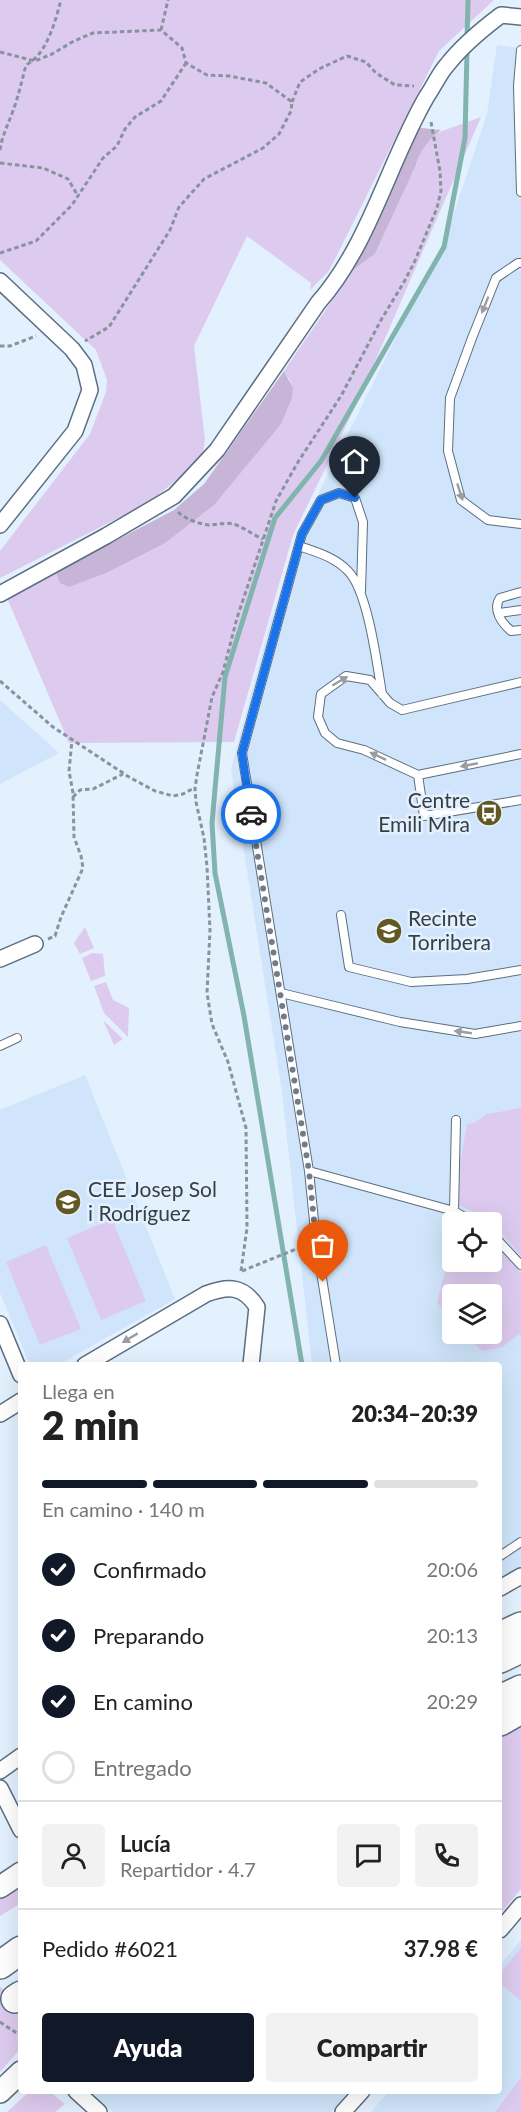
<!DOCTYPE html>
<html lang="es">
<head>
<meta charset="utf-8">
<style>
  body { margin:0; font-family:Lato,sans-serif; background:#f2f2f2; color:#222; height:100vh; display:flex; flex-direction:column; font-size:22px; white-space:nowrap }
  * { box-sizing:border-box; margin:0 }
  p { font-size:20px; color:#767676 }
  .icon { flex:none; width:33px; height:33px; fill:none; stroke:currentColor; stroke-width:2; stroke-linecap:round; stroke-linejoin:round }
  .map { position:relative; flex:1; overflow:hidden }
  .sheet { position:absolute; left:18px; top:1362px; width:484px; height:732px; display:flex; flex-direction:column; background:#fff; border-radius:6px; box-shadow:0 6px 24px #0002 }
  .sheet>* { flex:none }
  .buttons { position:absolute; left:442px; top:1212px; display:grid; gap:12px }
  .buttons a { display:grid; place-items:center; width:60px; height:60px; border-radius:6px; background:#fff; box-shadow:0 6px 24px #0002; font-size:30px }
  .pin { position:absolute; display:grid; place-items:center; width:51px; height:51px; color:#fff; margin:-62px -26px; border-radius:50% 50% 50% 0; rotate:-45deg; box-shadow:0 0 6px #0007 }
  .pin .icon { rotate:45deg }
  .courier { position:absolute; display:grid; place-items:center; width:60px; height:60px; margin:-30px; border:4px solid #1a73e8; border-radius:50%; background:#fff; color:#222; box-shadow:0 2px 8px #0007 }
  .overview em { font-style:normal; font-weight:800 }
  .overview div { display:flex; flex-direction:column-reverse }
  .overview { display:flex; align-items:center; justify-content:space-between; height:102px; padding:0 24px }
  h1 { font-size:39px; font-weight:800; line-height:45px }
  .bar { display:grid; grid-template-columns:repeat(4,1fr); gap:9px 6px; align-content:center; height:72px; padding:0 24px }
  .bar i { height:8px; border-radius:4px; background:#e0e0e0 }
  .bar .on { background:#111827 }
  .bar p { grid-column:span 4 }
  .line { display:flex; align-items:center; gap:15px; padding:0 24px; border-top:2px solid #e0e0e0 }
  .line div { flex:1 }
  .round { display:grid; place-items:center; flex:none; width:63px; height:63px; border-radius:6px; background:#f2f2f2 }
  ol { padding:0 24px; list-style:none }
  li { display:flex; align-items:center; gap:18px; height:66px }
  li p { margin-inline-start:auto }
  li .icon { padding:6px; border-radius:50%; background:#111827; color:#fff; stroke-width:4 }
  li:last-child { color:#767676 }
  li i { width:33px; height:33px; border:3px solid #e0e0e0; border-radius:50% }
  .primary-button { display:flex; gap:12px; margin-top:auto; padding:12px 24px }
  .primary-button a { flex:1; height:69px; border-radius:6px; background:#111827; color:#fff; font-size:24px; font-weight:800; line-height:69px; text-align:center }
  .primary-button a+a { background:#f2f2f2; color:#222 }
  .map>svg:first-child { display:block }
  .built { fill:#d0e5fb; fill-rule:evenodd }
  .green { fill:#ddcbef }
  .forest { fill:#c7b5d8 }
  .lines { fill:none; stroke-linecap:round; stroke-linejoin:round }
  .stream { stroke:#82b4af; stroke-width:5 }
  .lane-casing { stroke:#5c6e80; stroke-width:10 }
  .street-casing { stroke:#5c6e80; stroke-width:18 }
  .secondary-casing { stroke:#5c6e80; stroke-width:24 }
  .highway-casing { stroke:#5c6e80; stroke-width:30 }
  .path { stroke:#88939d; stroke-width:3; stroke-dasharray:4.5 3; stroke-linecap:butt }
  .lane { stroke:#fff; stroke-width:8 }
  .street { stroke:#fff; stroke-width:15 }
  .secondary { stroke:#fff; stroke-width:21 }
  .highway { stroke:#fff; stroke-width:27 }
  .oneway { fill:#9a9ea2 }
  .done { stroke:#737c86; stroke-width:6; stroke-dasharray:0 10.8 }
  .route { stroke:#1a73e8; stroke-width:8 }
  .labels { text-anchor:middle; stroke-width:5; stroke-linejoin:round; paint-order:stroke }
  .poi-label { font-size:21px; fill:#363e46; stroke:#e3f0fd; text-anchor:start }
</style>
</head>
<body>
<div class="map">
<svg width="521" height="2112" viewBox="0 0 521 2112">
  <rect width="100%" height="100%" fill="#e3f0fd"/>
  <!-- built -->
  <path class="built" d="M497,45L521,48V1566L500,1581V1365H312L282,1092L231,769L268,631L297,536L446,237L487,114ZM453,1222H492V1262H453ZM453,1294H492V1334H453Z
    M0,700L59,753L0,784Z
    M85,1075L175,1299L58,1365H30L0,1293V1110Z
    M521,1940V2077L495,2112H371L389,2091H500V1965Z
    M91,2091H349L331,2112H113Z"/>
  <!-- green -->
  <path class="green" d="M0,0H494L439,51L329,271L310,290L311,283L247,236L194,346L205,440L203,453L196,465L146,504L0,578V551L90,434L106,392L107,380L96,350L0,260Z
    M481,117L357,403L293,535L234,742L69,743L7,598L56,572L59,576L165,543L291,382L284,371L353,270L375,254L416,165L418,155L434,134Z
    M85,927L94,948L80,954L74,943Z
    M92,953L103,954L105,976L91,981L82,958Z
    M106,982L113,1000L129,1008L128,1037L104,1013L94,986Z
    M103,1020L123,1039L114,1045Z
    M521,1108V1256L492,1222L470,1210L453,1203L467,1124L474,1123L487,1114Z
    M112,1219L146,1301L101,1320L67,1238Z
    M453,1240V1262H492V1241L521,1273V1335L519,1334L502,1347L482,1351L465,1334H492V1294H453V1320L437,1303Z
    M46,1245L81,1329L40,1345L6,1262Z
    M521,1720V1889L500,1914V1731Z
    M21,1884V1903L0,1916V1897Z
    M521,1948V2001L500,1983V1973Z
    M0,1986L21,2013V2048L0,2072Z
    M521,2077V2112H495Z
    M30,2091H49L65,2104L55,2112H7Z"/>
  <!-- forest -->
  <path class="forest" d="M412,127L441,130C431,137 418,153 416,165L375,254L353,270Z
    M284,371L293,388L292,398L281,424L214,505L165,543L106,573L69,587L60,583L56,572L174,510L204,484Z"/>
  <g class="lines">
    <!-- stream -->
    <path class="stream" d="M467,40L468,0
      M302,1365L244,1016L215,873L212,823L225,677L275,518L321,461L444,247L465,138L467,50"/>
    <defs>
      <path id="lane" d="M521,50L518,86L521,192
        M521,263H518L496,278L472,338L450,398L448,451L461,500L488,520L521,524
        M299,546C316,552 335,557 348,571C368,591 377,664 382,694
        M521,592L500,598C492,610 502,623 511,631L521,630
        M499,613L521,610
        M521,682L402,710L390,703L370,680L346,676L321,694L318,717L325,733L337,743L364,750L418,775L521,754
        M418,775L424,816L521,800
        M341,915L349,967L411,982L467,979L521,970
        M281,993L400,1022L475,1034L521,1026
        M0,1046L17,1038
        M309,1171L454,1211L473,1222
        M454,1211L456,1120
        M492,1234L521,1265
        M336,1365L316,1241L309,1171L242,753L302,534L321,500L339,493L355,498L363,522L361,591
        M500,1556L521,1542"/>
      <path id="street" d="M0,281L72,349L84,365L90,390L75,431L0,525
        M0,594L106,536L174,496L217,450L318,303C370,244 388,163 427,96C434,86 439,74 447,65C462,46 481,30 501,15L521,17
        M0,959L35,944
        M0,1324L21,1375
        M85,1365L206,1294C228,1286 243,1285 257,1307L251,1365
        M0,1414L21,1401
        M500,1588L521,1576
        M0,1771L21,1756
        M0,1788L21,1830
        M500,1930L521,1905
        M76,2091L99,2112
        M343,2112L362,2091"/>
      <path id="secondary" d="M0,1887L21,1873
        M0,2092L21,2072"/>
      <path id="highway" d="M500,1636L521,1626
        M500,1659L521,1649
        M500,1699L521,1689
        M500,1722L521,1710
        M0,1965L21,1950
        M15,1999L21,1995"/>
    </defs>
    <!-- lane casing -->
    <use href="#lane" class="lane-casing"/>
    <!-- street casing -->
    <use href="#street" class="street-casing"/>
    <!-- secondary casing -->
    <use href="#secondary" class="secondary-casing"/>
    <!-- highway casing -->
    <use href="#highway" class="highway-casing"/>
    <!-- path -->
    <path class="path" d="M161,30L168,0
      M0,52L35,61L52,54L74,41L93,33L161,30L182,48L186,63L207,75L229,76L266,83L292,102L291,111L279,134L263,148L204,179L179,207L170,230L109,327L85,341
      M292,102L300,82L319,69L347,56L366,62L376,73L395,85L414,86
      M0,150C2,135 9,123 14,108C19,94 22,80 26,65C47,54 55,22 61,0
      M0,163L43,168L68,179L78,196
      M0,253L36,241L72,205L103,158L117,146L125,129L135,117L161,101L186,63
      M0,346H10L36,336
      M178,512C185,519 199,524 209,525C217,525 224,522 233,524C240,525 253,535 263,539
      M0,681L53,727L129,777L155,791L173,796L183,794L194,788
      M73,797L80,790L93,789L123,774
      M48,939L55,936L61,917L83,868L81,856L74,837L73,793L69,771L72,740
      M241,1271L247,1228L246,1128L228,1062L212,1024L207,993L210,930L207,867L204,838L196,802L195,788L197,775L212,697L223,672L237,618L276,501L298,462L341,396L381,320L404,282L414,263L437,208L441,191L440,171L431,122
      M242,1271L306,1245
      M0,2022L21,2036"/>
    <!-- lane -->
    <use href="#lane" class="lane"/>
    <!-- street -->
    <use href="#street" class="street"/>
    <!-- secondary -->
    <use href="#secondary" class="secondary"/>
    <!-- highway -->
    <use href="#highway" class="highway"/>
  </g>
  <!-- one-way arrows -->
  <defs><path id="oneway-solid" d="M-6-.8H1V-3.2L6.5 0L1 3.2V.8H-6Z" transform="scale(1.5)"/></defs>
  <g class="oneway">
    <use href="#oneway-solid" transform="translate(485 305) rotate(112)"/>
    <use href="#oneway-solid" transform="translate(460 492) rotate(72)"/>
    <use href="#oneway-solid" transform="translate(340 681) rotate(-30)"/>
    <use href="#oneway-solid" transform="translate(378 756) rotate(-155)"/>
    <use href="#oneway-solid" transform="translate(469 765) rotate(169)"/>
    <use href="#oneway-solid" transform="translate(463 1032) rotate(-172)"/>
    <use href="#oneway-solid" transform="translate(130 1338) rotate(149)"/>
  </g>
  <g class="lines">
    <!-- done -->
    <path class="done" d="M251,814L309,1171L316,1241L323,1282"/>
    <!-- route -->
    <path class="route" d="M251,814L242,753L302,534L321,500L339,493L355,498"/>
  </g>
  <!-- icons -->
  <defs>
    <symbol id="bus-disc" viewBox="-11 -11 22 22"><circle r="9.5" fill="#615824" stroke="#e3f0fd"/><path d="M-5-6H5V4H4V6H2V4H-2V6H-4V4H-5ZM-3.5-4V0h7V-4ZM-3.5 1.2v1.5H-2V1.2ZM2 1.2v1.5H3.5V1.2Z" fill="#fff"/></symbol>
    <symbol id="university-disc" viewBox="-11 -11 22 22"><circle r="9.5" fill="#615824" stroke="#e3f0fd"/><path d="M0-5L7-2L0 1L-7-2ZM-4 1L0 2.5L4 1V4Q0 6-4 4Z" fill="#fff"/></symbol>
    <symbol id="school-disc" viewBox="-11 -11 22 22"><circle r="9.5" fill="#615824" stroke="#e3f0fd"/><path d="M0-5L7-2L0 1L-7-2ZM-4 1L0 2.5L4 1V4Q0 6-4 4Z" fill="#fff"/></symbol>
  </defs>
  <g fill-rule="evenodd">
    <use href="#bus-disc" x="474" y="798" width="30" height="30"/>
    <use href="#university-disc" x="374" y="916" width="30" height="30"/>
    <use href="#school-disc" x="53" y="1187" width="30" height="30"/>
  </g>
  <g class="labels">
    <!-- poi labels -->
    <g class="poi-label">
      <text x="470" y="808" text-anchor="end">Centre<tspan x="470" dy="24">Emili Mira</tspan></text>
      <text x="408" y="926">Recinte<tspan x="408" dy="24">Torribera</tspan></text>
      <text x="88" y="1197">CEE Josep Sol<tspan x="88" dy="24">i Rodríguez</tspan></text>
    </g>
  </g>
</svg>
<div class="buttons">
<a><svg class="icon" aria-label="locate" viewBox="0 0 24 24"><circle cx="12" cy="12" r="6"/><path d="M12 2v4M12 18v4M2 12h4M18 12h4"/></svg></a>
<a><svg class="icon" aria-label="layers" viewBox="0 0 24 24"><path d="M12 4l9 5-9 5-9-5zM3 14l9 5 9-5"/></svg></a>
</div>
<div class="pin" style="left:323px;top:1282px;background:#ea580c"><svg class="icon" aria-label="bag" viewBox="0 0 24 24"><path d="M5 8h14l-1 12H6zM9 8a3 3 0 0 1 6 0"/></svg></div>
<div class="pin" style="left:355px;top:498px;background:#1f2937"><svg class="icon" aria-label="home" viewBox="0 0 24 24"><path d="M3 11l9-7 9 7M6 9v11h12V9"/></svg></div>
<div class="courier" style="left:251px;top:814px"><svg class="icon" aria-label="car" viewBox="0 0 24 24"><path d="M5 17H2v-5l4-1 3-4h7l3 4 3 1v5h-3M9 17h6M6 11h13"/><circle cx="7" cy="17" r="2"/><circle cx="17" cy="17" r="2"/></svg></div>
<section class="sheet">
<div class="overview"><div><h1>2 min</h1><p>Llega en</p></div><em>20:34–20:39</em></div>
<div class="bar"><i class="on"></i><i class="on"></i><i class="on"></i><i></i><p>En camino · 140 m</p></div>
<ol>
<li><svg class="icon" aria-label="check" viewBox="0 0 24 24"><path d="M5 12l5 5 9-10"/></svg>Confirmado<p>20:06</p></li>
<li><svg class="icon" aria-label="check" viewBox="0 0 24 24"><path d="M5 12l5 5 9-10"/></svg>Preparando<p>20:13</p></li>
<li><svg class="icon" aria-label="check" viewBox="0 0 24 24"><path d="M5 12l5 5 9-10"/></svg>En camino<p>20:29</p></li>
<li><i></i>Entregado</li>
</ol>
<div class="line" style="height:108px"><a class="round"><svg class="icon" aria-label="person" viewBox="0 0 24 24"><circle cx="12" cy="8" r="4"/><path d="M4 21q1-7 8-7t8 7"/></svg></a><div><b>Lucía</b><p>Repartidor · 4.7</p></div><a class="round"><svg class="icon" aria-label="chat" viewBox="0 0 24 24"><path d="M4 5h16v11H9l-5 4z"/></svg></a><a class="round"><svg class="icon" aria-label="phone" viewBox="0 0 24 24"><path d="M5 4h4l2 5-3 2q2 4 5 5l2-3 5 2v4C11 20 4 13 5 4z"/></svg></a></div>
<div class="line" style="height:78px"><div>Pedido #6021</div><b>37.98 €</b></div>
<div class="primary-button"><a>Ayuda</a><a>Compartir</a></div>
</section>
</div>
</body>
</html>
